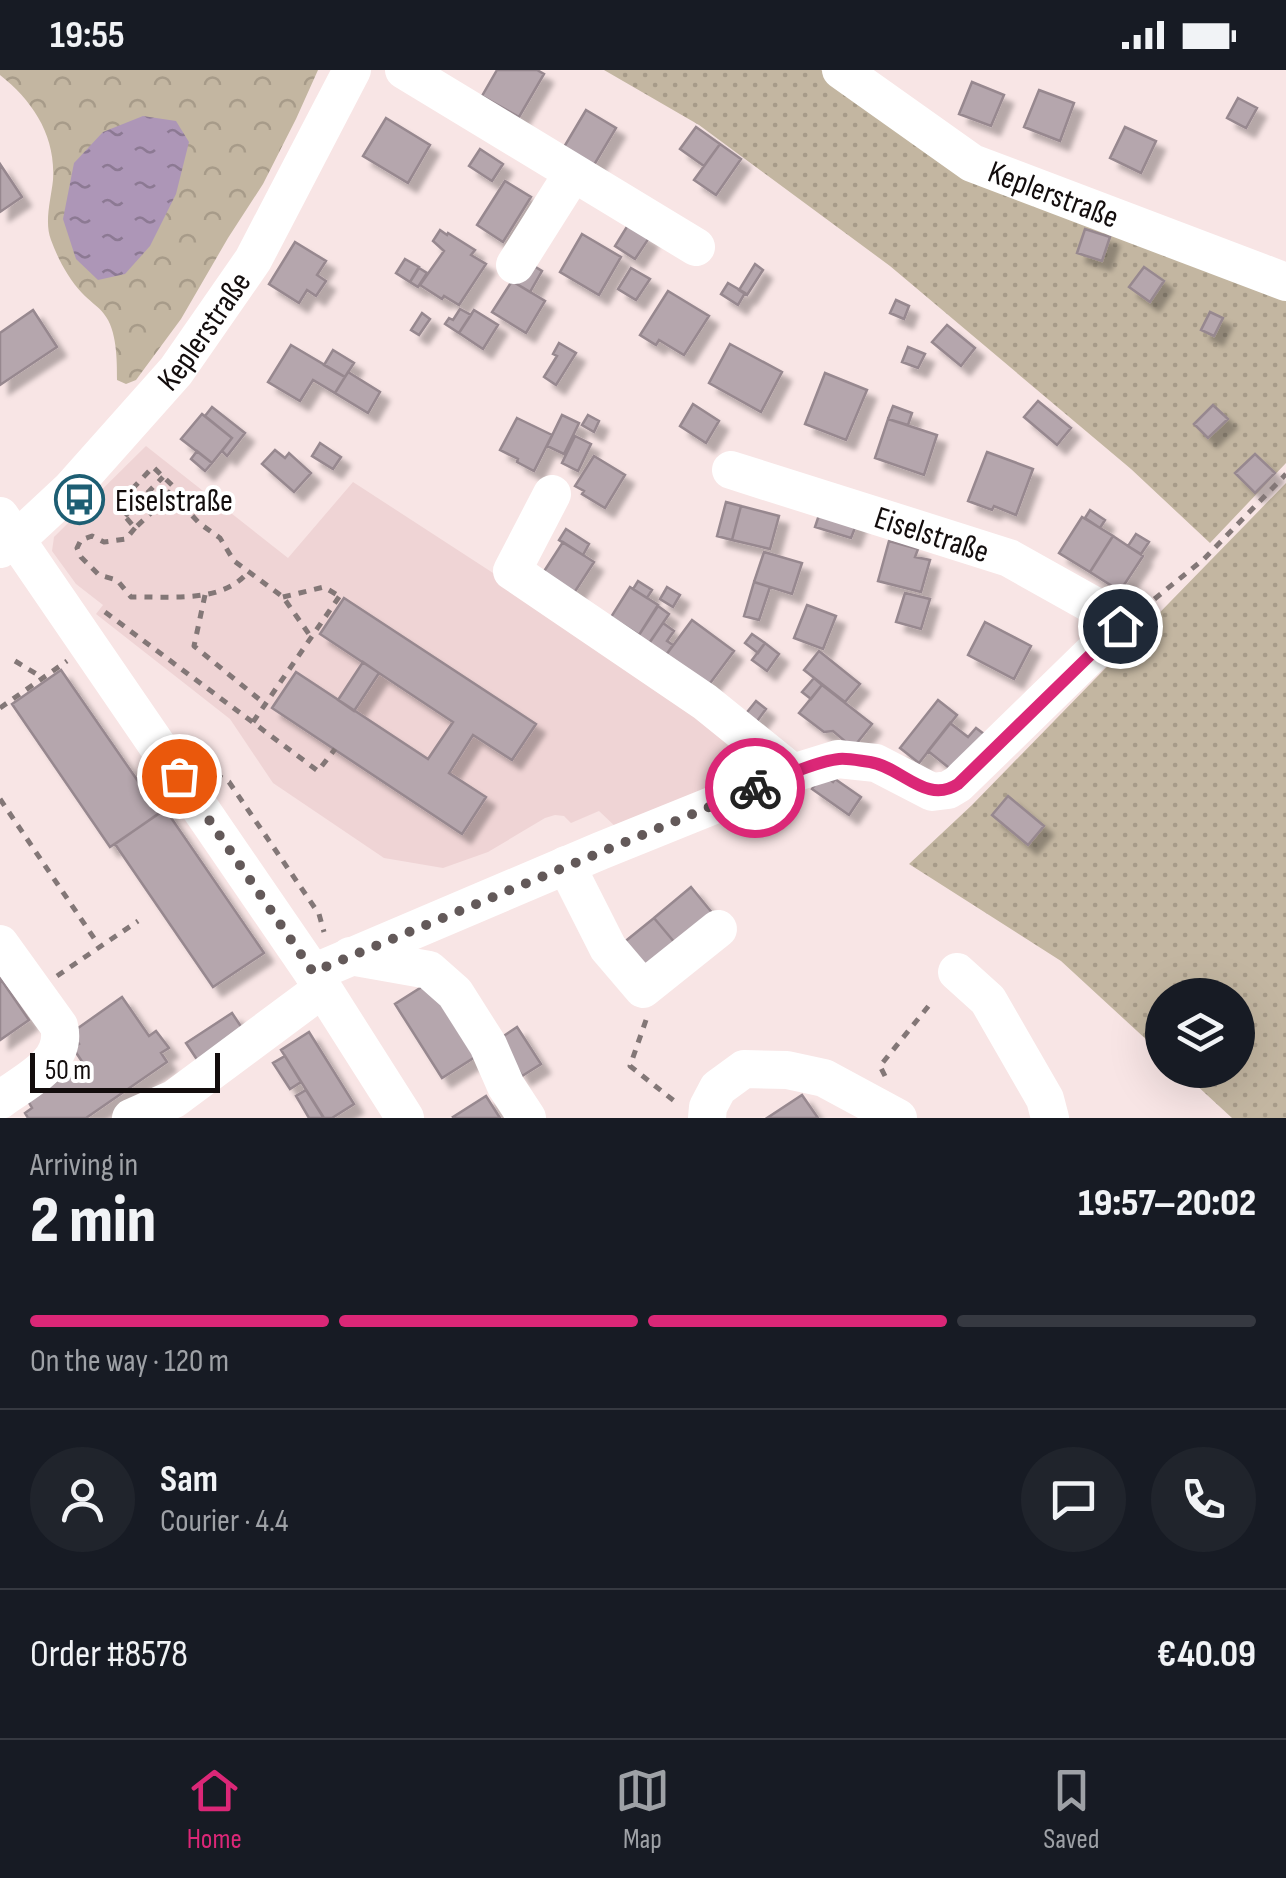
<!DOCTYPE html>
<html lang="en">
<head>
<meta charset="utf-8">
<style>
  body { margin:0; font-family:"Sofia Sans Condensed",sans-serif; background:#20242c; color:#f1f3f6; height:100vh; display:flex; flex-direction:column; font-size:38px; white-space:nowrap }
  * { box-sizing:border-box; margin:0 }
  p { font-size:32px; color:#9ea1a6 }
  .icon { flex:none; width:55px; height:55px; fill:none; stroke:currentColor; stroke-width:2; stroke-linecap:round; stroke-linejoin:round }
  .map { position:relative; height:1048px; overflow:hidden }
  .details { display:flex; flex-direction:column; background:#171b24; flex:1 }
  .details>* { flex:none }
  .controls { position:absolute; left:1145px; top:908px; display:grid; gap:20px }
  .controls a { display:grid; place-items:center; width:110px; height:110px; border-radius:50%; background:#171b24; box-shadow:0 10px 40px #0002; font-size:50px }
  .scale { position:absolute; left:30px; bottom:25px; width:190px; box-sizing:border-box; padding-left:10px; border:5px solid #130d0d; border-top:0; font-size:28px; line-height:35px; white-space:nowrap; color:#130d0d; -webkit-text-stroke:8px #fff; paint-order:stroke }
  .pin { position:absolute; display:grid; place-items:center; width:85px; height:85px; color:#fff; margin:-42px; border:5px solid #fff; border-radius:50%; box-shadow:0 2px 10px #0007 }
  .courier { position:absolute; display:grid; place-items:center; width:100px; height:100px; margin:-50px; border:8px solid #db2777; border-radius:50%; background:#fff; color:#222; box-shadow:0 2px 12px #0007 }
  .headline em { font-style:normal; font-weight:800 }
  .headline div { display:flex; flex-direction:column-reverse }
  .headline { display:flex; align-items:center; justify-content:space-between; height:170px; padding:0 30px }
  h1 { font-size:65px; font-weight:800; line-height:75px }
  .bar { display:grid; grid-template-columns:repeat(4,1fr); gap:15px 10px; align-content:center; height:120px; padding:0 30px }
  .bar i { height:12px; border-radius:8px; background:#363941 }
  .bar .current { background:#db2777 }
  .bar p { grid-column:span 4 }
  .line { display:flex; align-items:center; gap:25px; padding:0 30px; border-top:2px solid #363941 }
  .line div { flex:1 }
  .round { display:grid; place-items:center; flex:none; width:105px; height:105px; border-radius:52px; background:#20242c }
  .status { display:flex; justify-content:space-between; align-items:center; height:70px; padding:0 50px; background:#171b24; direction:ltr }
  .status svg { height:28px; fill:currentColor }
  .menu { display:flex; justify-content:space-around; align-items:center; height:140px; border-top:2px solid #363941; background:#171b24; font-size:28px; color:#9ea1a6 }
  .menu a { display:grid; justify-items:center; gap:5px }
  .menu .current { color:#db2777 }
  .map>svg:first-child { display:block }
  .built { fill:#efd4d5 }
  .forest { fill:url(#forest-crowns) }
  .garden { fill:url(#garden-dots) }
  .water { fill:url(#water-ripples) }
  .building { fill:#b5a6ad; stroke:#97888f; stroke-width:2.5; filter:url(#shadow) }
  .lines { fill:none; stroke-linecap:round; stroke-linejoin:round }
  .path { stroke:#837777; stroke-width:5; stroke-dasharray:8 8; stroke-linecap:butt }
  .minor { stroke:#fff; stroke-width:38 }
  .done { stroke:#635959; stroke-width:10; stroke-dasharray:0 18 }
  .route { stroke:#db2777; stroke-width:12 }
  .labels { text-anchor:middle; stroke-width:8; stroke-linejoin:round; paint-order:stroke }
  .street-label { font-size:32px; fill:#130d0d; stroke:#fff }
  .poi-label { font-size:32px; fill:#130d0d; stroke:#fff; text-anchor:start }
</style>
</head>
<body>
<div class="status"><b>19:55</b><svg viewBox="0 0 49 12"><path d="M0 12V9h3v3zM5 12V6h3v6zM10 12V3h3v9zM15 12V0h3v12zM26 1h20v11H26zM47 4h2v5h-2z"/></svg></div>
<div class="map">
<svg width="1286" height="1048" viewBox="0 0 1286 1048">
  <defs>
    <pattern id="forest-crowns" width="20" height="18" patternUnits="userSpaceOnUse" patternTransform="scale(2.5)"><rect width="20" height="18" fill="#c3b6a1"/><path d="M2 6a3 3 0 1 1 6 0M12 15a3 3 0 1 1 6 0" fill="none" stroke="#a79b89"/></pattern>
    <pattern id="garden-dots" width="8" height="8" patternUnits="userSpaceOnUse" patternTransform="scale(2.5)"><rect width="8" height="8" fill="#c3b6a1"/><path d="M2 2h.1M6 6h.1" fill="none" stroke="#a79b89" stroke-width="1.8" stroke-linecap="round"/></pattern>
    <pattern id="water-ripples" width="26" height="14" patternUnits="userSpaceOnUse" patternTransform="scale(2.5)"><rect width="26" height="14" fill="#ad96b7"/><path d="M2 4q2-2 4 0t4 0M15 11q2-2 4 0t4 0" fill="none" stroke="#8c7993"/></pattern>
    <filter id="shadow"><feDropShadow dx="9" dy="9" stdDeviation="2.5" flood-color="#0004"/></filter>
  </defs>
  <rect width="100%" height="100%" fill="#f8e5e5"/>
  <!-- built -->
  <path class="built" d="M146,376L288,488L353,412L704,640L759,700L617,758L599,741L571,753L564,746L555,745L545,748L488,782L443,798L384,788L273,713L230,649L96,544L103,535L76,514L52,481L54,467Z"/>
  <!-- forest -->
  <path class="forest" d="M0,0H318L296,49L263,114L228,168L181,249L136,310L126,314L117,310C117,290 117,260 104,244C98,236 88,230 82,223C68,208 58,189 51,170C44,152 51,129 53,110C56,66 33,31 0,5Z"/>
  <!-- garden -->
  <path class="garden" d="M604,0H821L962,99L1286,221V393L1210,473L1131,399L890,196L699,55Z
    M1286,413V1048H1232L1180,1000H1238V925H1162V984L1061,891L909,794L972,735Z"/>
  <!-- water -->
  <path class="water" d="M143,46L176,51L189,72L176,124L150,176L125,204L98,210L76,189L63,149L74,93L103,62Z"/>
  <!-- building -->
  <path class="building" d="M497,0H537L544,4L519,47L482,26Z
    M972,12L1004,25L991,56L959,44Z
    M1039,20L1074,33L1060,71L1024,57Z
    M1238,28L1257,38L1246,58L1227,48Z
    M586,40L616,58L591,100L561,82Z
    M386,48L430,75L408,113L363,86Z
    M696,57L720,74L704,96L680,79Z
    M1125,57L1156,71L1141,103L1110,88Z
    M720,74L741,89L716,125L694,110Z
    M480,79L503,94L492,111L469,96Z
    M0,94L22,127L0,142Z
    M505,111L531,127L503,172L477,155Z
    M628,155L649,168L635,189L615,176Z
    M1085,159L1110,167L1102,191L1077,183Z
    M440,160L447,165L448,163L475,180L471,185L486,194L459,235L444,226L442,229L420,215L444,181L433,171Z
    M582,164L621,187L599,225L560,202Z
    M295,172L326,191L317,205L326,211L316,226L307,220L299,233L269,214Z
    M405,189L419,197L410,212L396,203Z
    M524,190L542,201L530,222L512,211Z
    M755,194L763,200L747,225L739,220Z
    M1144,197L1164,211L1150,232L1129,217Z
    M419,198L427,203L418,217L410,212Z
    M631,198L650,209L636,230L618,219Z
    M512,211L545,231L526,263L492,242Z
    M728,213L745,223L738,235L721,224Z
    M668,221L709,246L684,285L659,270L656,275L640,265Z
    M896,230L909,236L904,249L890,243Z
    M460,239L471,245L459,263L445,254L449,248L453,250Z
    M33,240L57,277L0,315V263Z
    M474,240L498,255L483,279L459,263Z
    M1210,242L1223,248L1214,266L1201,260Z
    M422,243L430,249L419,265L411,260Z
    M947,255L975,278L961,296L932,272Z
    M559,273L576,283L556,315L544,307L557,286L553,284Z
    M730,274L782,302L761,342L709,313Z
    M291,275L345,307L335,323L313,310L300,331L268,312Z
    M908,277L925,284L918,298L902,292Z
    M333,280L354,293L345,307L324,295Z
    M348,302L380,322L368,343L335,323Z
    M825,303L867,320L846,370L805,354Z
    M1038,331L1071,358L1057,375L1024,347Z
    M693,334L719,351L706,373L680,356Z
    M1213,335L1228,349L1208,368L1194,354Z
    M893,336L912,343L908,355L888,349Z
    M212,337L245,363L227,386L222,381L232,368L205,346Z
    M202,344L232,368L212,393L181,369Z
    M562,345L579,353L564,384L547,376Z
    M588,345L599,351L594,362L582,355Z
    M517,348L552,365L534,401L517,392L518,389L500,380Z
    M888,349L937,365L924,405L875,388Z
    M575,366L591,374L578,401L562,393Z
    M320,373L341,387L333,399L312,386Z
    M275,380L285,388L289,383L311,403L294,422L262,394Z
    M197,381L212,393L205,401L191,389Z
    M987,382L1033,399L1016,445L994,436L992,440L968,431Z
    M1255,384L1275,403L1255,423L1235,403Z
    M594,386L625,405L605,438L582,424L584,421L575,416Z
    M726,432L741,436L732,470L717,466Z
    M741,436L779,446L770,479L732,470Z
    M821,439L858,450L851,468L815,457Z
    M1090,440L1105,450L1100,458L1085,448Z
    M1082,447L1113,466L1090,502L1059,483Z
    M566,459L589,474L583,485L559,470Z
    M1136,464L1149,472L1141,484L1128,476Z
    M1113,466L1143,486L1120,521L1090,502Z
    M889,471L918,479L915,487L930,490L921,522L878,511Z
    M563,472L594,492L574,523L543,503Z
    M764,482L802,493L792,524L754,512Z
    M638,511L652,520L647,528L633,519Z
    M754,512L770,517L759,550L744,546Z
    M630,517L658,535L639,565L611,547Z
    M667,517L680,525L673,537L660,529Z
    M905,523L930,529L921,559L896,552Z
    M344,528L536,654L512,690L473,665L449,703L486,727L462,764L272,638L296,602L428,689L453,652L320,564Z
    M807,535L836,546L823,579L794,568Z
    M658,536L669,544L648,575L637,568Z
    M692,550L734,581L708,616L666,585Z
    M985,552L1031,576L1014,609L968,585Z
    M663,553L674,561L667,571L673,575L662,591L645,579Z
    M752,564L765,573L758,583L745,573Z
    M765,573L779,584L767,601L752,590Z
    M819,581L860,614L845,632L804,600Z
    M363,592L379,603L354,641L338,630Z
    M61,600L160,743L110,777L12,634Z
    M814,608L822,615L811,629L802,622Z
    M822,615L872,654L853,678L833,661L824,662L799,643Z
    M938,630L957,645L919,693L900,678Z
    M756,631L766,639L755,654L744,646Z
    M950,653L968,667L976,658L988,667L958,705L928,681Z
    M822,704L833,712L835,709L861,727L849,745L812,719Z
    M1008,726L1044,756L1028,775L992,745Z
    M165,739L264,883L213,917L115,774Z
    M691,817L718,850L681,880L654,848Z
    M654,848L681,880L644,911L617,878Z
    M0,908L29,950L0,970Z
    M428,913L475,987L442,1008L395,934Z
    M122,927L149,966L156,961L169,978L161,983L167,992L86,1048H28L25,1043L32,1038L28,1031L83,993L73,978L79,974L71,963Z
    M232,943L244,961L198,991L186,973Z
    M517,957L541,994L522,1006L499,969Z
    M309,962L354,1034L332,1048H324L281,980Z
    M285,986L301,1012L290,1019L273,993Z
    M306,1020L323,1047L322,1048H309L296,1026Z
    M802,1025L818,1048H767Z
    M486,1026L500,1048H454L453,1047Z"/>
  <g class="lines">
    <!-- path -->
    <path class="path" d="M128,423L149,445
      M155,439L174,417L153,397L116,436L135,458L155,439L188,441L199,453L220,468L234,491L283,527L311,567
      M125,446L163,407
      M135,458L126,469L104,472L92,466L81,470L77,478L81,487L99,505L117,510L131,527C169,526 222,534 248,502
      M205,525L194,576L265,634
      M283,527L324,517L339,526
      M1142,539L1204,489L1286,404
      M105,542L318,701L335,679
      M15,591L43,608
      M0,638L67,591
      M253,652L341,524
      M215,704L229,712L319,844L324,862
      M0,729L100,877
      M57,906L138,851
      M646,950L630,996L678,1034
      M885,1006L880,996L931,933"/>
    <!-- minor -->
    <g class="minor">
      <path d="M404,0L696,177"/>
      <path id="s1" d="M841,0L972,93L1286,212"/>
      <path d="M515,195L573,103"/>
      <path d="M552,424L512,501L705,632L793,703"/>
      <path d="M0,446L313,903L405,1048"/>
      <path id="s2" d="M0,479L29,458L71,419L176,301L253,190L352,0"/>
      <path d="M566,795L608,878L643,919L718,859"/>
      <path d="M0,874L59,956C68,993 25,1011 0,1030"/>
      <path d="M350,886L429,900L455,923L488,975L506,1016L527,1048"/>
      <path d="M957,902L988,930L1045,1029L1050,1048"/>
      <path d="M313,903L600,781L793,703L838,689L876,693L932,722L948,720L958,714L1120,556L1100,539L1009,488L731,400"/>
      <path d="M131,1048L174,1029L322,919"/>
      <path d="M707,1048L708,1037L718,1018L744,999L787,1000L824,1008L898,1048"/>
    </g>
  </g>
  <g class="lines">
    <!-- done -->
    <path class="done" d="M179,706L313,902L755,718"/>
    <!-- route -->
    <path class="route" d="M755,718C776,709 817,691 839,689C848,688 861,691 870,692C902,697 926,735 958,714L1120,556"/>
  </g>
  <!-- icons -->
  <defs>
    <symbol id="bus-ring" viewBox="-11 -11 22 22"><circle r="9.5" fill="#fff" stroke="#1d5e73" stroke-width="1.5"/><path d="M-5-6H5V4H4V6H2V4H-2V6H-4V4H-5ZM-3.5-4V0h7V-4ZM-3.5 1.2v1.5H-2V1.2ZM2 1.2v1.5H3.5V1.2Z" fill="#1d5e73"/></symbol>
  </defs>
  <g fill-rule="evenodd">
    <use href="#bus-ring" x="52" y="402" width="55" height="55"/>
  </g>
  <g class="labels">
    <!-- street labels -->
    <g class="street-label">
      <text dy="11" stroke="none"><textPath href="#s1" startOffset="248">Keplerstraße</textPath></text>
      <text dy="11" stroke="none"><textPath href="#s2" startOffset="300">Keplerstraße</textPath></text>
      <text transform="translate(932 464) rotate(18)" y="11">Eiselstraße</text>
    </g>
    <!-- poi labels -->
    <g class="poi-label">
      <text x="115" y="441">Eiselstraße</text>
    </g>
  </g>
</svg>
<div class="controls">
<a><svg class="icon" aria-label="layers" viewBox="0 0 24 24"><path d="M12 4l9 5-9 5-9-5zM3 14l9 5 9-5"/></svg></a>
</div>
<div class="scale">50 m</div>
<div class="pin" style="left:179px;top:706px;background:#ea580c"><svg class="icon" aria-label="bag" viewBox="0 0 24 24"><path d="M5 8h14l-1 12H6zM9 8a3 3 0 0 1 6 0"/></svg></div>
<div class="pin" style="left:1120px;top:556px;background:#1f2937"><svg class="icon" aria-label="home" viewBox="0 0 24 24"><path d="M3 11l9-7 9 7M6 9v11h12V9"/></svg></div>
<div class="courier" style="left:755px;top:718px"><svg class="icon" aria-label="bike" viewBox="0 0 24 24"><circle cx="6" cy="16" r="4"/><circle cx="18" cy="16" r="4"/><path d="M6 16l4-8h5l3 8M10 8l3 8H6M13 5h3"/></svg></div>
</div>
<section class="details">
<div class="headline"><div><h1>2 min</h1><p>Arriving in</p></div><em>19:57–20:02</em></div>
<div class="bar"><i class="current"></i><i class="current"></i><i class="current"></i><i></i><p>On the way · 120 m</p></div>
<div class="line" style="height:180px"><a class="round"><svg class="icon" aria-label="person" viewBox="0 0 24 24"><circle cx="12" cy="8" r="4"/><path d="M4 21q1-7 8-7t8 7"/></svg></a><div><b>Sam</b><p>Courier · 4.4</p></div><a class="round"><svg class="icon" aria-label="chat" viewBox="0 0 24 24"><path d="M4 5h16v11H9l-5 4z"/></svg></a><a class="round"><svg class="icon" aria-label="phone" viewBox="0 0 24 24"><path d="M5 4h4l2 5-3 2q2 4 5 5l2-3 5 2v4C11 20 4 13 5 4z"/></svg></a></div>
<div class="line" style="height:130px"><div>Order #8578</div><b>€40.09</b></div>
</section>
<nav class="menu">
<a class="current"><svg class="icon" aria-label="home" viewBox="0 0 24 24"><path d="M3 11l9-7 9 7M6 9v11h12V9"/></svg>Home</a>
<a><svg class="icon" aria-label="map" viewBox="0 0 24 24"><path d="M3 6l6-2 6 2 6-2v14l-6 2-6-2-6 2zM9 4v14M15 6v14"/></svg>Map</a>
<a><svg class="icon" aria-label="saved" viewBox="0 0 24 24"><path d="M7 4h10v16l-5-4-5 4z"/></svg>Saved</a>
</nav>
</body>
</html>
